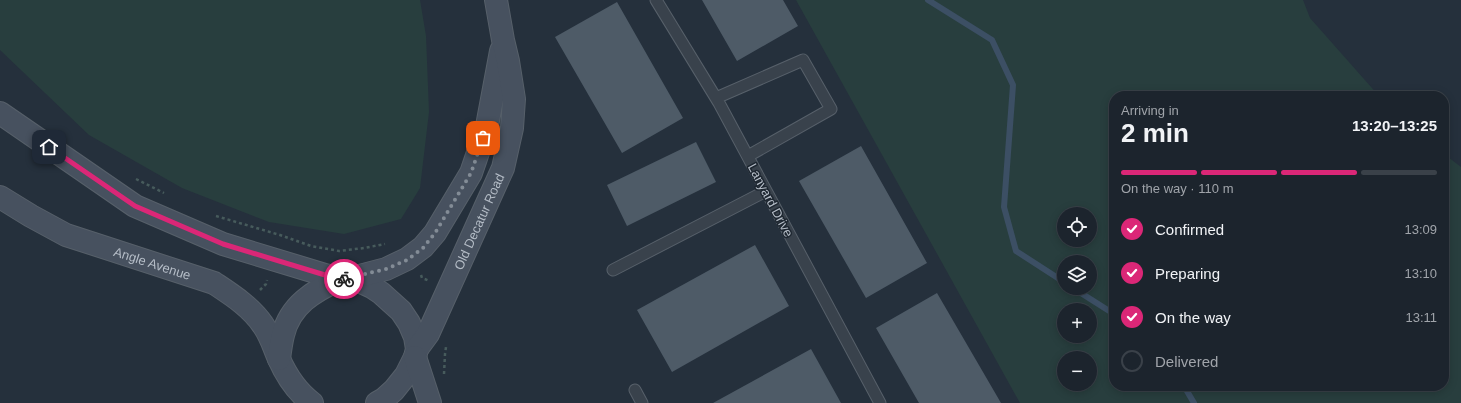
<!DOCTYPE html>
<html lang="en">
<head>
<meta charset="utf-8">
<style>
  body { margin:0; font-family:Helvetica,sans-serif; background:#252c35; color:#f1f3f6; height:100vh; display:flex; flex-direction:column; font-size:15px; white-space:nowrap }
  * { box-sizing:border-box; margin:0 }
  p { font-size:13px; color:#a0a4aa }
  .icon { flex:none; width:22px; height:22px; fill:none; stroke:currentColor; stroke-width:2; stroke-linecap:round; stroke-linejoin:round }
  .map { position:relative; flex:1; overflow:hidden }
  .sheet { position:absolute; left:1109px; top:91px; width:340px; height:300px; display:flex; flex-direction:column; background:#1c242d; border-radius:16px; box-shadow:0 2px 10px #0003,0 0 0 1px #3a4149 }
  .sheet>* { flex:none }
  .tools { position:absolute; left:1057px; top:207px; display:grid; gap:8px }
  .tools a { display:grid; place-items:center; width:40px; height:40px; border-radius:50%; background:#1c242d; box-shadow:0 2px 10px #0003,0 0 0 1px #3a4149; font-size:20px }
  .pin { position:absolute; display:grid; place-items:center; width:34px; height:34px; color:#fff; margin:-17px; border-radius:8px; box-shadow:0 2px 6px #0006 }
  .courier { position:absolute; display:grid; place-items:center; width:40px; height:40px; margin:-20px; border:3px solid #db2777; border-radius:50%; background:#fff; color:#222; box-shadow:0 1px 5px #0007 }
  .head em { font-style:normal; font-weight:700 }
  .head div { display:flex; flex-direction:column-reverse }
  .head { display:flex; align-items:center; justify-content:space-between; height:68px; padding:0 12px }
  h1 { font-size:26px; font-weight:700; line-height:30px }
  .bar { display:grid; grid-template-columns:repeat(4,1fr); gap:6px 4px; align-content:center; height:48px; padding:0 12px }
  .bar i { height:5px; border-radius:3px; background:#3a4149 }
  .bar .current { background:#db2777 }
  .bar p { grid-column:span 4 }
  ol { padding:0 12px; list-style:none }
  li { display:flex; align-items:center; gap:12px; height:44px }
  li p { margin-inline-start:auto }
  li .icon { padding:4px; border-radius:50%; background:#db2777; color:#fff; stroke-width:4 }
  li:last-child { color:#a0a4aa }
  li i { width:22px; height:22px; border:2px solid #3a4149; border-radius:50% }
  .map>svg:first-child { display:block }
  .green { fill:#283e3e; fill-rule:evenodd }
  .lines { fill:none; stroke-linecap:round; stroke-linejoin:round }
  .stream { stroke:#3c4f64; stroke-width:6 }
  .building { fill:#4e5b67 }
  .lane-casing { stroke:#57606a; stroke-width:13 }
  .secondary-casing { stroke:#57606a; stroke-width:24 }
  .path { stroke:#475b5c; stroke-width:2.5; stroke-dasharray:3 3; stroke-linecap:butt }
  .lane { stroke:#39424c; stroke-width:11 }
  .secondary { stroke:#47515f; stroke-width:22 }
  .done { stroke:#838c96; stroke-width:4; stroke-dasharray:0 7.2 }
  .route { stroke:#db2777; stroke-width:5 }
  .labels { text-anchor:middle; stroke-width:3; stroke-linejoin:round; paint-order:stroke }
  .street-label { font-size:13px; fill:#b5bdc7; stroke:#1e2731 }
</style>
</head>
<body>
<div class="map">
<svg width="1461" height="403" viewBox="0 0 1461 403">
  <rect width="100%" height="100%" fill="#25303c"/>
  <!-- green -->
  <path class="green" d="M0,0H420L426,36L429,112L420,188L401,219L344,234L269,222L182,188L89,135L0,50Z
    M796,0H1303L1310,18L1379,96H1114V386H1444V154L1461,167V403H1020ZM1064,214H1090V240H1064ZM1064,262H1090V288H1064ZM1064,310H1090V336H1064ZM1064,358H1090V384H1064Z"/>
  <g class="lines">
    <!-- stream -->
    <path class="stream" d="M928,0L992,40L1013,85L1004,207L1016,251L1064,282
      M1073,288L1114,314
      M1184,386L1194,403"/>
  </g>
  <!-- building -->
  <path class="building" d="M702,0H783L798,26L737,61Z
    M617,2L683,118L622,153L555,37Z
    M696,142L716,182L627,226L607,185Z
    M861,146L927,263L866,298L799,181Z
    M755,245L789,306L672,372L637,310Z
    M937,293L1001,403H919L876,328Z
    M811,349L841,403H713Z"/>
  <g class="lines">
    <defs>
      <path id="lane" d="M656,0L719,103L880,403
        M716,98L803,60L831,109L748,156
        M613,270L766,191
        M635,390L642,403"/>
      <g id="secondary">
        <path d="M0,113L135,206L223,244L325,275L361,282L372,287L381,293L401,311L409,323L415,337L417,349L415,357L406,375L394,390L384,399L377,403"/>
        <path id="s1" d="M0,197L31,216L66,235L214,283C232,295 251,307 263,325C271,336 274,348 279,359C287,377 296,391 312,403"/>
        <path d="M348,279L386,269L407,259L423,247L435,233L471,173L487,126L501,51"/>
        <path id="s2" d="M417,349L428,334L503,168L512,128L514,99L508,61L503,40L496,0"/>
        <path d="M415,357L430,403"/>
        <path d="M279,359C280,351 281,343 283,335C290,305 314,291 340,279"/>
      </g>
    </defs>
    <!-- lane casing -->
    <use href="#lane" class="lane-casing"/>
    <!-- secondary casing -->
    <use href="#secondary" class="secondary-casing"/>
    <!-- path -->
    <path class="path" d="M136,179L164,193
      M216,216L280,235L311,246L339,251L364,248L385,244
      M421,275L422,278L430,281
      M260,290L266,284L267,280
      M444,374L445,354L446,347"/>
    <!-- lane -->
    <use href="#lane" class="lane"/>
    <!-- secondary -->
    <use href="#secondary" class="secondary"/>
  </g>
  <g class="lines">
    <!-- done -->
    <path class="done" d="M344,279L386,269L407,260L423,248L435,233L471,173L483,138"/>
    <!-- route -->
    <path class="route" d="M49,147L135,206L223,244L325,275L344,279"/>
  </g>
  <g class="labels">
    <!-- street labels -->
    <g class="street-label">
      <text transform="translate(771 200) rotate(62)" y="5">Lanyard Drive</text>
      <text dy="5" stroke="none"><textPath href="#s2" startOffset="142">Old Decatur Road</textPath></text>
      <text dy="5" stroke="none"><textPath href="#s1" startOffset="167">Angle Avenue</textPath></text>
    </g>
  </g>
</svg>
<div class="tools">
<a><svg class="icon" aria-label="locate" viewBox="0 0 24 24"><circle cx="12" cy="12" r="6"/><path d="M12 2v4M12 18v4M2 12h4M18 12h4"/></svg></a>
<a><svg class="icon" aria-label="layers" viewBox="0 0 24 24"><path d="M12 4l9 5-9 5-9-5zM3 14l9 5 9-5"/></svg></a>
<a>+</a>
<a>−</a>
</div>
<div class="pin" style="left:483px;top:138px;background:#ea580c"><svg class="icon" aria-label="bag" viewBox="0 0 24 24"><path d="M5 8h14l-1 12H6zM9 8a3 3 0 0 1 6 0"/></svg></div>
<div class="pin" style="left:49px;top:147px;background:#1f2937"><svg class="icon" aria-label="home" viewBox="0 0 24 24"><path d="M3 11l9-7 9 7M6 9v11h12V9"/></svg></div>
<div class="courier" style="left:344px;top:279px"><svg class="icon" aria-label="bike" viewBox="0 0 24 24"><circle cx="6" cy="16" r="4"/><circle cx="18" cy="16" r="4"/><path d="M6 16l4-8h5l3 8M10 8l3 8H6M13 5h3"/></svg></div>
<section class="sheet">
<div class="head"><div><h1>2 min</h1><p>Arriving in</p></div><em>13:20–13:25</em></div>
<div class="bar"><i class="current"></i><i class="current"></i><i class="current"></i><i></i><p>On the way · 110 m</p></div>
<ol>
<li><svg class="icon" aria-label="check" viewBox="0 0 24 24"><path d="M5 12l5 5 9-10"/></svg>Confirmed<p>13:09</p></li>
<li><svg class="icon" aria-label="check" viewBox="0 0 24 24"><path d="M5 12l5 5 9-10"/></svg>Preparing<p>13:10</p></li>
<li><svg class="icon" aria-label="check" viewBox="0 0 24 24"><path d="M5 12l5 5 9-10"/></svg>On the way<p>13:11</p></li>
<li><i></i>Delivered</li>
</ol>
</section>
</div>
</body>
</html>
